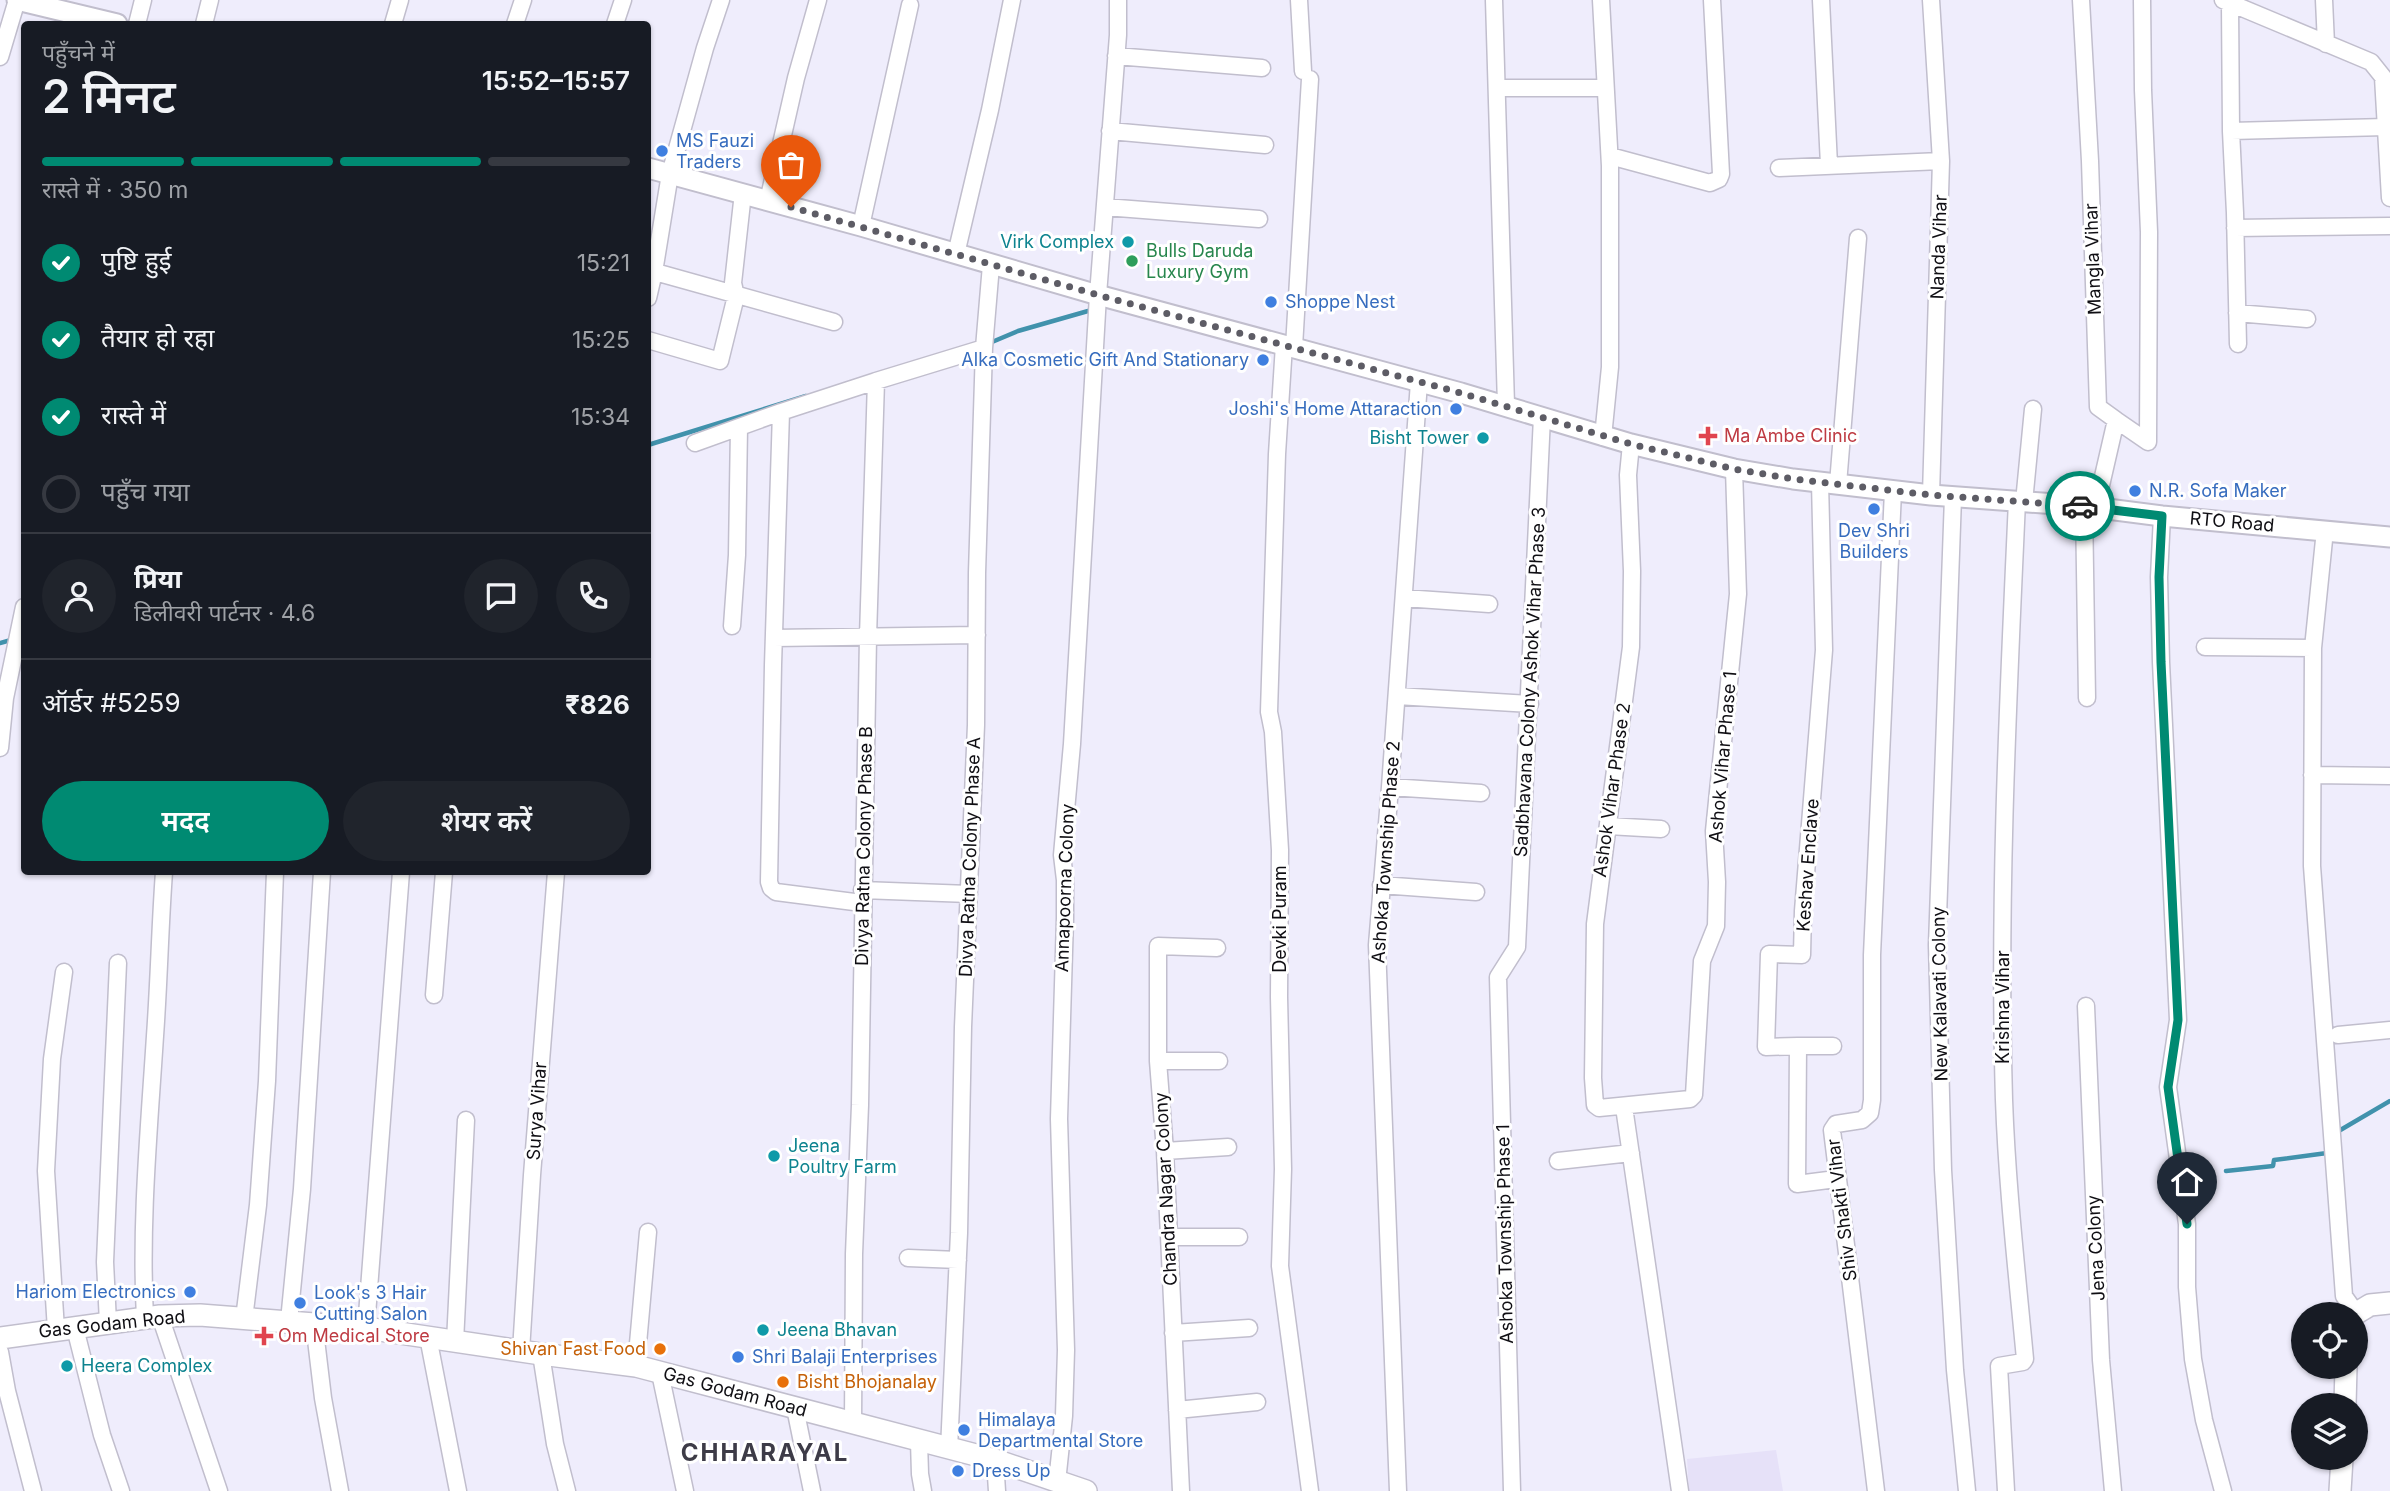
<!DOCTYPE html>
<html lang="hi">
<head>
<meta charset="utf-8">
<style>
  body { margin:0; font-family:Inter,"Noto Sans Devanagari",sans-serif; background:#20242c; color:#f1f3f6; height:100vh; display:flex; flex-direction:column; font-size:26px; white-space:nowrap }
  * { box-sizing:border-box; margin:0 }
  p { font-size:23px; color:#9ea1a6 }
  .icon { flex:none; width:38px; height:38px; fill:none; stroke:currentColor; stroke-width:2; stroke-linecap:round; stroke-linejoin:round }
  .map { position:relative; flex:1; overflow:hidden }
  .side { position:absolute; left:21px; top:21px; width:630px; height:854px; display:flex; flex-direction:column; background:#171b24; border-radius:7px; box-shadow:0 2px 5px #0004 }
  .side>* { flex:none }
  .tools { position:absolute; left:2291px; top:1302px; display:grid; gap:14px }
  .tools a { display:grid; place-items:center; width:77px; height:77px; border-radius:50%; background:#171b24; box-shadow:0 2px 5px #0004; font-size:35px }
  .pin { position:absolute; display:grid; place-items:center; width:60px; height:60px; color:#fff; margin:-72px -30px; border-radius:50% 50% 50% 0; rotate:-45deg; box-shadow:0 0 7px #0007 }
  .pin .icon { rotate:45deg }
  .courier { position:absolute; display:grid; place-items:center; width:70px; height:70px; margin:-35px; border:5px solid #008a72; border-radius:50%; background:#fff; color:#222; box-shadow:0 2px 9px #0007 }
  .headline em { font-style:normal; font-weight:600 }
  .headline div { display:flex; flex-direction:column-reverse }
  .headline { display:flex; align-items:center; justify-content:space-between; height:119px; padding:0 21px }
  h1 { font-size:46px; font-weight:600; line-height:52px }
  .bar { display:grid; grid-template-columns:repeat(4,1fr); gap:10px 7px; align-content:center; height:84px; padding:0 21px }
  .bar i { height:9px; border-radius:5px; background:#363941 }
  .bar .on { background:#008a72 }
  .bar p { grid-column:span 4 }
  .line { display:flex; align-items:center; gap:18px; padding:0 21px; border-top:2px solid #363941 }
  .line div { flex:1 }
  .round { display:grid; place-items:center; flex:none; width:74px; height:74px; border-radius:37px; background:#20242c }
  ol { padding:0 21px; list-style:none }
  li { display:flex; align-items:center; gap:21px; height:77px }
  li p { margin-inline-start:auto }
  li .icon { padding:7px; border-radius:50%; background:#008a72; color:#fff; stroke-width:4 }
  li:last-child { color:#9ea1a6 }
  li i { width:38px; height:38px; border:4px solid #363941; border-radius:50% }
  .button { display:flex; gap:14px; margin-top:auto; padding:14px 21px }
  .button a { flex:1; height:80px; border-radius:42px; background:#008a72; color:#fff; font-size:28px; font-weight:600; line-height:80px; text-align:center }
  .button a+a { background:#20242c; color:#f1f3f6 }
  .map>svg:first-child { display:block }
  .built { fill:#e6e1f8 }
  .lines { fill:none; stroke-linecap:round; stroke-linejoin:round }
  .stream { stroke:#4192ac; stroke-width:4.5 }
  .minor-casing { stroke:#c1becd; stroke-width:19 }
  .tertiary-casing { stroke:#c1becd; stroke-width:23 }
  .secondary-casing { stroke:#c1becd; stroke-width:24 }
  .minor { stroke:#fff; stroke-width:16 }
  .tertiary { stroke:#fff; stroke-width:19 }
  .secondary { stroke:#fff; stroke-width:21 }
  .done { stroke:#5d5c65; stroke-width:7; stroke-dasharray:0 12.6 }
  .route { stroke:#008a72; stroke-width:9 }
  .shop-dot { fill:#3f7fe0; stroke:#fff; stroke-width:2.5 }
  .culture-dot { fill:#0f9aa8; stroke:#fff; stroke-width:2.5 }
  .leisure-dot { fill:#2e9e5b; stroke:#fff; stroke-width:2.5 }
  .health-dot { fill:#e0444e; stroke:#fff; stroke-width:2.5 }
  .food-dot { fill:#e8710a; stroke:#fff; stroke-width:2.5 }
  .labels { text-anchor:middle; stroke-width:6; stroke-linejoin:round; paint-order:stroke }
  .shop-label { font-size:18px; fill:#366cbe; stroke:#fff; text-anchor:start }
  .culture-label { font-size:18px; fill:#0d838f; stroke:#fff; text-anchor:start }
  .street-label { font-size:18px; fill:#0f0e13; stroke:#fff }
  .leisure-label { font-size:18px; fill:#27864d; stroke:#fff; text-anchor:start }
  .health-label { font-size:18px; fill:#be3a42; stroke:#fff; text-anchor:start }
  .food-label { font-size:18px; fill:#c56008; stroke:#fff; text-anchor:end }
  .district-label { font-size:24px; font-weight:bold; letter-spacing:2px; fill:#3d3b47; stroke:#fff }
</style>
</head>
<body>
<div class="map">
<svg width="2390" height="1491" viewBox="0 0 2390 1491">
  <rect width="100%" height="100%" fill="#efedfc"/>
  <!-- built -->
  <path class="built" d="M1776,1450L1783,1491H1689L1687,1459Z"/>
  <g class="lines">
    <!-- stream -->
    <path class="stream" d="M992,342L1018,331L1088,311
      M648,445L806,396
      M0,643L11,640
      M2337,1132L2390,1101
      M2226,1171L2273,1166L2274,1160L2327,1153"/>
    <defs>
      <path id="minor" d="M1299,0L1303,71
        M1494,0L1506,405
        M1601,0L1610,166V367L1603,437
        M1821,0L1829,165
        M2081,0L2090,161L2098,407L2116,420L2096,507
        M2223,0L2371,62L2383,77
        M2324,0L2326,44
        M2230,5L2231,131L2235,213L2238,344
        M137,24L143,0
        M204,24L210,0
        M393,24L400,0
        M515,24L523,0
        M615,24L623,0
        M1116,56L1262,68
        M0,57L17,0
        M2383,77L2390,198
        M1498,88H1605
        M1110,131L1265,145
        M2231,131L2386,127
        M1610,156L1710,183L1719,179L1721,174L1712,0
        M1779,168L1941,161
        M768,201L796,78L818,0
        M1105,207L1259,219
        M861,226L910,5
        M2235,228L2390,226
        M956,254L990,110L1012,0
        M648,270L834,322
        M648,298L654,272L670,174L705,48L721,0
        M2237,313L2307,319
        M648,340L720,361L736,296L733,283L743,193
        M1284,345L1277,454L1269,712L1273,732L1280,850L1279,997L1283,1169L1280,1266L1310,1491
        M1294,347L1310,79
        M781,412L773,665L769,882L771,888L776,892L862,903
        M2116,420L2148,442L2149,232L2143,90L2142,0
        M695,443L781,412L876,381
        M1631,444L1628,475L1632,571L1631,647L1595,924L1593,1078L1595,1105L1599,1108L1690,1099L1694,1095L1702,961L1716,926L1717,882L1714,831L1738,594L1734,469
        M1820,482L1824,650L1803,911L1802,955L1769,954L1766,1047L1798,1046L1797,1184L1836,1179
        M1838,484L1858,238
        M1931,495L1941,161L1931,0
        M1953,497L1937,945L1943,1170L1955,1370L1967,1491
        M2024,502L2033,409
        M2084,506L2087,698
        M2162,516L2159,577L2161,662L2178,1020L2168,1087L2187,1224V1287L2193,1359L2204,1420L2223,1491
        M2325,530L2313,648L2312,866L2344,1296L2356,1313
        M1404,598L1489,604
        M732,626L737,555L739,427
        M774,638L977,635
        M2205,647L2313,648
        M1397,696L1530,704
        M0,748L5,698L24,607
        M2312,775L2390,776
        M1390,787L1481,793
        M1608,826L1661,829
        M1381,885L1476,892
        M862,890L969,894
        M434,995L444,872
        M2086,1006L2101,1360L2113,1491
        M2338,1035L2390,1030
        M1798,1046H1833
        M1158,1061H1219
        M1624,1107L1680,1491
        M1165,1151L1228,1147
        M1558,1161L1631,1153
        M1169,1237H1239
        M908,1258L958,1260
        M160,1316L219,1491
        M145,1318C140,1224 149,1130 155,1036C159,981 160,926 164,872
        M244,1319L258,1205L267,1081L275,872
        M289,1321L302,1189L322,872
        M108,1323L105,1262L118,963
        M314,1323L323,1398L340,1491
        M75,1328L102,1435L121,1491
        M366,1328L401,872
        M56,1330L46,1171L52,1059L64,972
        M1173,1333L1249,1328
        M428,1337L458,1491
        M455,1342L466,1120
        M521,1351L532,1175L556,872
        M0,1352L7,1391L33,1491
        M541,1354L555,1444L567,1491
        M636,1366L648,1232
        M660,1373L685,1491
        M795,1408L812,1491
        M1177,1410L1257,1402
        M853,1424L854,1254L860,1105L868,637L876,381L984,348
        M919,1441L920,1474L923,1491
        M949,1449L959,1233L963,1027L976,725L977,573L984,348L991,265
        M995,1460L997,1491
        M1057,1482L1064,1416L1066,1350L1059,1119L1065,918V880L1062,855L1072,744L1098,295L1118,35V0
        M1181,1491L1165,1151L1158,1061V946L1217,948
        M1398,1491L1377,945L1390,787L1419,382
        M1512,1491L1498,977L1517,947L1542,417
        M1876,1491L1832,1130L1836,1124L1862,1120L1870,1113L1872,1100V955L1893,491
        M2006,1491L1999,1366L2023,1362L2025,1359C2017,1273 2007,1186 2004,1100C1998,901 2008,700 2017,501"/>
      <path id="tertiary" d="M17,0L117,24
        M648,168L861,226L1098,295L1461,393L1631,444L1734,469L1793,479L1931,495L2084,506L2162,516L2390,537"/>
      <path id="secondary" d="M2355,1314L2370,1305L2390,1303
        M0,1338L160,1316L200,1315L366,1328L541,1354L636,1366L995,1460L1086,1491
        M2345,1405L2346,1367
        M2340,1491L2342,1458"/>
    </defs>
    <!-- minor casing -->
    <use href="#minor" class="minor-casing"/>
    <!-- tertiary casing -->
    <use href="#tertiary" class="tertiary-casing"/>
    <!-- secondary casing -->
    <use href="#secondary" class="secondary-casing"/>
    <!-- minor -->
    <use href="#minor" class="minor"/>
    <!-- tertiary -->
    <use href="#tertiary" class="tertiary"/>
    <!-- secondary -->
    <use href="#secondary" class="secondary"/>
  </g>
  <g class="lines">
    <!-- done -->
    <path class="done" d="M791,207L1098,295L1461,393L1631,444L1734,469L1793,479L1931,495L2080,506"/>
    <!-- route -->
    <path class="route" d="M2080,506L2162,516L2159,577L2161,662L2178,1020L2168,1087L2187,1224"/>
  </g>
  <!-- markers -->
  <g class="shop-dot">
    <circle cx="662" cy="151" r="7"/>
    <circle cx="1271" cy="302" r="7"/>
    <circle cx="1263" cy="360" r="7"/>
    <circle cx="1456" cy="409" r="7"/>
    <circle cx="2135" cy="491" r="7"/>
    <circle cx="1874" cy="509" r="7"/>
    <circle cx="190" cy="1292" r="7"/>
    <circle cx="300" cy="1303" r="7"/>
    <circle cx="738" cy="1357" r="7"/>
    <circle cx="964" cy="1430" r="7"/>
    <circle cx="958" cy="1471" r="7"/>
  </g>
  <g class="culture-dot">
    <circle cx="1128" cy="242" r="7"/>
    <circle cx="1483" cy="438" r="7"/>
    <circle cx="774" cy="1156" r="7"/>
    <circle cx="763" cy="1330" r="7"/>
    <circle cx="67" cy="1366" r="7"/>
  </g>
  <circle class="leisure-dot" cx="1132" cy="261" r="7"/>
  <g class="health-dot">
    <path d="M1704.5 425.5h7v7h7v7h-7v7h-7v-7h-7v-7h7z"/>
    <path d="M260.5 1325.5h7v7h7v7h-7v7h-7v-7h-7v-7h7z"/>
  </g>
  <g class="food-dot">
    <circle cx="660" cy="1349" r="7"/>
    <circle cx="783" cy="1382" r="7"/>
  </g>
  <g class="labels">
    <!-- shop labels -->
    <g class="shop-label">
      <text x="676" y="147">MS Fauzi<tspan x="676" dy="21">Traders</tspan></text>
      <text x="1285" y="308">Shoppe Nest</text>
      <text x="1249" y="366" text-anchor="end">Alka Cosmetic Gift And Stationary</text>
      <text x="1442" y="415" text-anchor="end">Joshi's Home Attaraction</text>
      <text x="2149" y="497">N.R. Sofa Maker</text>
      <text x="1874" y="537" text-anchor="middle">Dev Shri<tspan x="1874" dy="21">Builders</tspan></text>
      <text x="176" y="1298" text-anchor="end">Hariom Electronics</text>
      <text x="314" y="1299">Look's 3 Hair<tspan x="314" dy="21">Cutting Salon</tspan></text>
      <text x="752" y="1363">Shri Balaji Enterprises</text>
      <text x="978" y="1426">Himalaya<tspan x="978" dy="21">Departmental Store</tspan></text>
      <text x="972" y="1477">Dress Up</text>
    </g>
    <!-- culture labels -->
    <g class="culture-label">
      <text x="1114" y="248" text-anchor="end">Virk Complex</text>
      <text x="1469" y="444" text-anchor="end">Bisht Tower</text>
      <text x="788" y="1152">Jeena<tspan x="788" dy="21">Poultry Farm</tspan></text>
      <text x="777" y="1336">Jeena Bhavan</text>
      <text x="81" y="1372">Heera Complex</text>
    </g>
    <!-- street labels -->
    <g class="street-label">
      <text transform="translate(1939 247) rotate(-88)" y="6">Nanda Vihar</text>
      <text transform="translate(2093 259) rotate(-92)" y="6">Mangla Vihar</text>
      <text transform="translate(2232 522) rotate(5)" y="6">RTO Road</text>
      <text transform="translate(1530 682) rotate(-87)" y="6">Sadbhavana Colony Ashok Vihar Phase 3</text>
      <text transform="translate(1723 757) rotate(-85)" y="6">Ashok Vihar Phase 1</text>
      <text transform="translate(1612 790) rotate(-82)" y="6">Ashok Vihar Phase 2</text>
      <text transform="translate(864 846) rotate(-89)" y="6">Divya Ratna Colony Phase B</text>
      <text transform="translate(1386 852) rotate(-86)" y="6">Ashoka Township Phase 2</text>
      <text transform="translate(970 857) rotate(-88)" y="6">Divya Ratna Colony Phase A</text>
      <text transform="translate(1808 865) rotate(-86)" y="6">Keshav Enclave</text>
      <text transform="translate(1065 888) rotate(-88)" y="6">Annapoorna Colony</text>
      <text transform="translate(1280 919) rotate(-90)" y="6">Devki Puram</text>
      <text transform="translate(1940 994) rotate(-91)" y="6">New Kalavati Colony</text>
      <text transform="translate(2003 1007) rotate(-90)" y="6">Krishna Vihar</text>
      <text transform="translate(537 1111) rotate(-86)" y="6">Surya Vihar</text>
      <text transform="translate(1166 1189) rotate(-93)" y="6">Chandra Nagar Colony</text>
      <text transform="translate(1842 1210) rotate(-97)" y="6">Shiv Shakti Vihar</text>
      <text transform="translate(1505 1234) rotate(-91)" y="6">Ashoka Township Phase 1</text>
      <text transform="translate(2096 1248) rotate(-93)" y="6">Jena Colony</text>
      <text transform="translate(112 1324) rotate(-6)" y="6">Gas Godam Road</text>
      <text transform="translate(735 1392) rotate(15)" y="6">Gas Godam Road</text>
    </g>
    <!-- leisure labels -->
    <g class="leisure-label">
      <text x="1146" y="257">Bulls Daruda<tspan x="1146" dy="21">Luxury Gym</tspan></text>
    </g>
    <!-- health labels -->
    <g class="health-label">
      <text x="1724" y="442">Ma Ambe Clinic</text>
      <text x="278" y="1342">Om Medical Store</text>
    </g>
    <!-- food labels -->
    <g class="food-label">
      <text x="646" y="1355">Shivan Fast Food</text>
      <text x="797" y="1388" text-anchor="start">Bisht Bhojanalay</text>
    </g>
    <!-- district labels -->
    <g class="district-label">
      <text x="765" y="1461">CHHARAYAL</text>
    </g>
  </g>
</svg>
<div class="tools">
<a><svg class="icon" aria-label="locate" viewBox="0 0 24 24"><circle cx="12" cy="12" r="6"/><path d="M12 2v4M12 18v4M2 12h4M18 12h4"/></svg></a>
<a><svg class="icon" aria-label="layers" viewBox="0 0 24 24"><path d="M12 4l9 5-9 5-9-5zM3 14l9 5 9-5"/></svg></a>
</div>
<div class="pin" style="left:791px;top:207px;background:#ea580c"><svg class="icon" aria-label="bag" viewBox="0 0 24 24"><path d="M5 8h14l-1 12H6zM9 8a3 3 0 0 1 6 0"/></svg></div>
<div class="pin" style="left:2187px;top:1224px;background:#1f2937"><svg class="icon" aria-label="home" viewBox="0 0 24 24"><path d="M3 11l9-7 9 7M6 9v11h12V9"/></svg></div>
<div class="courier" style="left:2080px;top:506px"><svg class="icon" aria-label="car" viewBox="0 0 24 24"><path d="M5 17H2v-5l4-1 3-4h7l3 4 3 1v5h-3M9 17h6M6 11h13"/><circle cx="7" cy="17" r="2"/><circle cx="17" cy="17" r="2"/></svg></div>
<section class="side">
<div class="headline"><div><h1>2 मिनट</h1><p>पहुँचने में</p></div><em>15:52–15:57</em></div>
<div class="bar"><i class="on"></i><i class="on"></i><i class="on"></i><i></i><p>रास्ते में · 350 m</p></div>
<ol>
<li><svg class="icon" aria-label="check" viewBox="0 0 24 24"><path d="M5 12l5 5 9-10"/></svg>पुष्टि हुई<p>15:21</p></li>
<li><svg class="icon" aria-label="check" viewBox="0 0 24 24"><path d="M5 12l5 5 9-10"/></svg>तैयार हो रहा<p>15:25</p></li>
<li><svg class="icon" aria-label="check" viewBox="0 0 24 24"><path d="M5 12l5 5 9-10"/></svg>रास्ते में<p>15:34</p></li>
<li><i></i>पहुँच गया</li>
</ol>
<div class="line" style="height:126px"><a class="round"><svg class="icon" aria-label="person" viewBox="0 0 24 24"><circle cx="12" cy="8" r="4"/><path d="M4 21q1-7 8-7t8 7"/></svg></a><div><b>प्रिया</b><p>डिलीवरी पार्टनर · 4.6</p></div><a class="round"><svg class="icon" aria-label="chat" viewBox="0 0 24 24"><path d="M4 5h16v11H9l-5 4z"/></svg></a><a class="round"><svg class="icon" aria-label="phone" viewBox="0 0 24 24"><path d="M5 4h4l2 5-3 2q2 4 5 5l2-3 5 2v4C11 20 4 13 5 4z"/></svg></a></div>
<div class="line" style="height:91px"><div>ऑर्डर #5259</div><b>₹826</b></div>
<div class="button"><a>मदद</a><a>शेयर करें</a></div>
</section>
</div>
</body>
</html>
